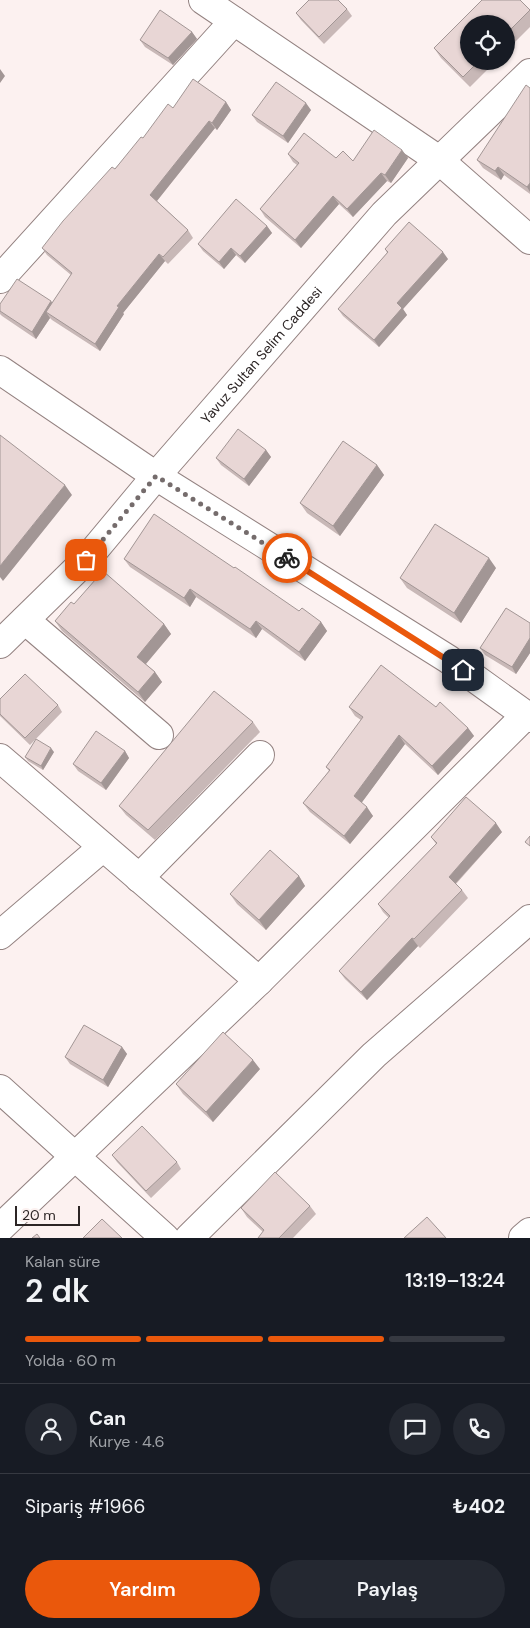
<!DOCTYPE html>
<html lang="tr">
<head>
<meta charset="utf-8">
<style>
  body { margin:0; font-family:"DM Sans",sans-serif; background:#242831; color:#f1f3f6; height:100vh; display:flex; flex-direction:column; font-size:19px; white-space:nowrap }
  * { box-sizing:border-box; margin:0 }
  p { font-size:16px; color:#9ea1a6 }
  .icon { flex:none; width:28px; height:28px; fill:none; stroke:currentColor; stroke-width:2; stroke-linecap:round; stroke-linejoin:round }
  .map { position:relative; height:1238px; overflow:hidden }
  .sheet { display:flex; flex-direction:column; background:#171b24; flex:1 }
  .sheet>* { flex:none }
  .buttons { position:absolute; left:460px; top:15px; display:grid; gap:10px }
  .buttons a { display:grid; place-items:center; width:55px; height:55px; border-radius:50%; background:#171b24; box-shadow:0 1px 4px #0004; font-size:25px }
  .scale { position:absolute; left:15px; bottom:12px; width:65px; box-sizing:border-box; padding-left:5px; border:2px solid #2c2525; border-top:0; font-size:14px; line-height:18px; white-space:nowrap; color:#2c2525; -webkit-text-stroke:4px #fcf1f0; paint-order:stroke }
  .pin { position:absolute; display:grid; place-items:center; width:42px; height:42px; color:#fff; margin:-21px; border-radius:10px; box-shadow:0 2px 8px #0006 }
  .courier { position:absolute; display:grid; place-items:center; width:50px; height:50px; margin:-25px; border:4px solid #ea580c; border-radius:50%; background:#fff; color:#222; box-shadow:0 1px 6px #0007 }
  .head em { font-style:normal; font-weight:600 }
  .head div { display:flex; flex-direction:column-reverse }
  .head { display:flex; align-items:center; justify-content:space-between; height:85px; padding:0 25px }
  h1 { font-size:32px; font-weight:600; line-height:38px }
  .bar { display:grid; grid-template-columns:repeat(4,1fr); gap:8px 5px; align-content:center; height:60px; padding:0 25px }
  .bar i { height:6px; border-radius:4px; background:#363941 }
  .bar .on { background:#ea580c }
  .bar p { grid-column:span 4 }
  .line { display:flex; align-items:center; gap:12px; padding:0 25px; border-top:1px solid #363941 }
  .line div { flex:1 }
  .round { display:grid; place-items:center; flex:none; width:52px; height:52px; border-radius:26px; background:#242831 }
  .button { display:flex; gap:10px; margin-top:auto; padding:10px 25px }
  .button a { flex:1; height:58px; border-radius:30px; background:#ea580c; color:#fff; font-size:20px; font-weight:600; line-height:58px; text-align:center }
  .button a+a { background:#242831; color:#f1f3f6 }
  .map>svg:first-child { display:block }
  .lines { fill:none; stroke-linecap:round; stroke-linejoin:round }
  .minor-casing { stroke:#938281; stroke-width:30 }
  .minor { stroke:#fff; stroke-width:28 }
  .wall { fill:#c8b8b7 }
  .shaded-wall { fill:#a29695 }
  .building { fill:#e8d6d5; stroke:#a29695 }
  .done { stroke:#756c6c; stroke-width:5; stroke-dasharray:0 9 }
  .route { stroke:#ea580c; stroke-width:6 }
  .labels { text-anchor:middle; stroke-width:4; stroke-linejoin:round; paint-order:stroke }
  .street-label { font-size:14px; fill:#2c2525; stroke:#fcf1f0 }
</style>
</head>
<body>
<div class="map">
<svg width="530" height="1238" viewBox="0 0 530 1238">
  <rect width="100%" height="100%" fill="#fcf1f0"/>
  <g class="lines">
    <defs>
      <g id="minor">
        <path d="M203,0L439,160L530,240"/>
        <path d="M0,279L234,21"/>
        <path d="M0,370L156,476L448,659L530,718"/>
        <path d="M25,620L159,735"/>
        <path id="s1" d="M0,644L86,560L156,476L384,214L530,73"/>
        <path d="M0,758L259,981"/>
        <path d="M139,878L260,755"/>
        <path d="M0,935L103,847"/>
        <path d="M0,1089L165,1238"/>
        <path d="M0,1228L259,981L526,715"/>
        <path d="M189,1238L374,1055L530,919"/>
        <path d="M523,1238L530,1232"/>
      </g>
    </defs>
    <!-- minor casing -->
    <use href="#minor" class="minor-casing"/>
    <!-- minor -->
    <use href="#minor" class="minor"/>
  </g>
  <!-- wall -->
  <path class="wall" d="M347,9L352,16L324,44L301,20L296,13Z
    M530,10V27L506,51V24L469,61H496L470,87L441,58L434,48Z
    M192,32L197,39L173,65L145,47L140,40Z
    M530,88V194L504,175L501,180L483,168L477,160Z
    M226,102L231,110L217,130L215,128L157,201L188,230L193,238L168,264L165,261L123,313L124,314L100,351L52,320L50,318L36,339L2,316L0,314V304L52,303L71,275L47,255L42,248L143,138L173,108Z
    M311,110L288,143L257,122L252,115Z
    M402,150L408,158L391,183L387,181L353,217L339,204L301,248L265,217L260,209L297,165L293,162L288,154L336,158L353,161Z
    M267,226L272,233L245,263L236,255L224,269L203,251L198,244Z
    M385,249L448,259L403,309L407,315L379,347L343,316L338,309L387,253Z
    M266,450L271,457L249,486L221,465L216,458Z
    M377,465L384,475L340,536L307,513L300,503Z
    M124,559L299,611L321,622L327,631L305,661L262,629L256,638L196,597L190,607L130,567Z
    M496,568L461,623L407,588L400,578Z
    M74,604L164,624L171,634L146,664L155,672L162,682L145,702L62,631L55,621Z
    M530,623V653L516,674L485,655L480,648Z
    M0,699L58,705L62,712L30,745L0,716Z
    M349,707H436L468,728L474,736L438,775L405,744L361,803L373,816L350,844L310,812L303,803L329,771L326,767L361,720L355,716Z
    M253,722L260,732L155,840L126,815L119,806Z
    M125,751L129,758L106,790L78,771L73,764Z
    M54,752L43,770L28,761L25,757Z
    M502,832L456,884L462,890L468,898L420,948L418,946L367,1000L345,979L339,971L389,918L383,912L378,904L436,844L431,837Z
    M299,876L305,886L266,930L237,904L230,894Z
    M122,1047L127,1054L108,1087L70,1064L65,1057Z
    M260,1069L213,1122L183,1094L176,1084Z
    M112,1155L177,1162L181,1169L151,1198L117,1162Z
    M310,1206L316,1214L293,1238H258L263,1232L247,1217L241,1208Z"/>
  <!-- shaded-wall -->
  <path class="shaded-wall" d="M192,32L197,39L173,65L168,58Z
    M0,69L5,76L0,83Z
    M226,102L231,110L217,130L212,123Z
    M306,103L311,110L288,143L283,136Z
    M209,121L215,128L156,202L150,195Z
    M402,150L408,158L391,183L385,175Z
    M498,167L504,175L501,180L495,171Z
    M381,173L387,181L353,217L347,209Z
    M530,183V192L527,187Z
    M333,196L339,204L301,248L295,240Z
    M267,226L272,233L245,263L240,256Z
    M231,248L236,255L224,269L219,262Z
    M443,252L448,259L403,309L407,315L379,347L374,340L397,303Z
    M159,254L165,261L123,313L124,314L100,351L95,344L117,306Z
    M51,301L56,308L46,312L50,318L36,339L32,332Z
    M266,450L271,457L249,486L244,479Z
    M377,465L384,475L340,536L333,526Z
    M65,485L72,495L3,581L0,577V566Z
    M489,558L496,568L461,623L454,613Z
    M190,589L196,597L190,607L184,598Z
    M256,621L262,629L256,638L250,629Z
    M321,622L327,631L305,661L299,652Z
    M164,624L171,634L144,666L137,657Z
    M530,638V653L516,674L512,667Z
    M155,672L162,682L145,702L138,692Z
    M468,728L474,736L438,775L432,766Z
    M399,735L405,744L360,805L354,796Z
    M51,748L54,752L43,770L41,766Z
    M125,751L129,758L106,790L101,783Z
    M367,807L373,816L350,844L344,836Z
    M496,823L502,832L454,885L449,877Z
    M299,876L305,886L266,930L259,920Z
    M412,938L418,946L367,1000L361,992Z
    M122,1047L127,1054L108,1087L103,1080Z
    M253,1060L260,1069L213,1122L206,1112Z"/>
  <!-- building -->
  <path class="building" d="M309,0H338L347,9L319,37L296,13Z
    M482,0H520L530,10L506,34V24H469V61H479L463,77L434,48Z
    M160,10L192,32L168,58L140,40Z
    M193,79L226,102L212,123L209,121L150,195L188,230L163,257L159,254L117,306L119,307L95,344L46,312L72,273L42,248L63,221L112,167L115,169L141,137L143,138L168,104L173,108Z
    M276,82L306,103L283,136L252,115Z
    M526,85L530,88V183L527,187L498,167L495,171L477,160Z
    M374,130L402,150L385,175L381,173L347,209L333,196L295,240L260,209L299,163L288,154L304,133L336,158L343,151L353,161Z
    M236,199L267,226L240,256L231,248L219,262L198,244Z
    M409,222L443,252L397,303L402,308L374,340L338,309L388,252L385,249Z
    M17,279L51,301L32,332L0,311V304Z
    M238,429L266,450L244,479L216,458Z
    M0,435L65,485L0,566Z
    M343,441L377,465L333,526L300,503Z
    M154,514L234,568L235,567L299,611L302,608L321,622L299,652L256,621L250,629L190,589L184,598L124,559Z
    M435,524L489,558L454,613L400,578Z
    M103,571L164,624L137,657L155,672L138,692L55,621L71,602L74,604Z
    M506,608L530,623V638L512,667L480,648Z
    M381,665L436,707L440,702L468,728L432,766L399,735L354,796L367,807L344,836L303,803L330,770L326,767L363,717L349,707Z
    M25,674L58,705L25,738L0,714V699Z
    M214,691L253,722L148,830L119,806Z
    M96,731L125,751L101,783L73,764Z
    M36,739L51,748L41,766L25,757Z
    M466,797L496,823L449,877L462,890L414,939L412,938L361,992L339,971L390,916L378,904L437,843L431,837Z
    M530,836V846L525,842Z
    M270,850L299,876L259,920L230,894Z
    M84,1025L122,1047L103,1080L65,1057Z
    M223,1032L253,1060L206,1112L176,1084Z
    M142,1126L177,1162L146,1191L112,1155Z
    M275,1172L310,1206L279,1238H258L264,1230L241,1208Z
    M427,1217L446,1238H404Z
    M102,1219L122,1238H83Z
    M37,1234L40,1238H32Z"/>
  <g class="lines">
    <!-- done -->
    <path class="done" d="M86,560L156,476L287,558"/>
    <!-- route -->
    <path class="route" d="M287,558L463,670"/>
  </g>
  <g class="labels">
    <!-- street labels -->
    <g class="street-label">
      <text dy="5" stroke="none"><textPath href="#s1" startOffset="390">Yavuz Sultan Selim Caddesi</textPath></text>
    </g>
  </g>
</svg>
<div class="buttons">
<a><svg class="icon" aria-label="locate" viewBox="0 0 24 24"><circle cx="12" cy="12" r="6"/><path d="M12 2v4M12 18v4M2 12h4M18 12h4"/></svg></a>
</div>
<div class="scale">20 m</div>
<div class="pin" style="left:86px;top:560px;background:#ea580c"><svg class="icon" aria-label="bag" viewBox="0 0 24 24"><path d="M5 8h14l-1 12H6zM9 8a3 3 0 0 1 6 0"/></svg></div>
<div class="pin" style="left:463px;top:670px;background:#1f2937"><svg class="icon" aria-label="home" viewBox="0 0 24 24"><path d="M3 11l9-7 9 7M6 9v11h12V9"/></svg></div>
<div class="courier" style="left:287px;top:558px"><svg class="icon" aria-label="bike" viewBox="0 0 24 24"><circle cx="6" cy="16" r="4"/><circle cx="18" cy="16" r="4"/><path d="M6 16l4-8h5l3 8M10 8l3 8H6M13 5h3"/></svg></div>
</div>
<section class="sheet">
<div class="head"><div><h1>2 dk</h1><p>Kalan süre</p></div><em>13:19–13:24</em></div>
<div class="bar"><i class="on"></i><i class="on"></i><i class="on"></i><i></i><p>Yolda · 60 m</p></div>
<div class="line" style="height:90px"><a class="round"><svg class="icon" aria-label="person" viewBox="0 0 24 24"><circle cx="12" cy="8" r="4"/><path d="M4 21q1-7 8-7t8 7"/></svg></a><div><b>Can</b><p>Kurye · 4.6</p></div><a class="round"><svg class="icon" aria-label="chat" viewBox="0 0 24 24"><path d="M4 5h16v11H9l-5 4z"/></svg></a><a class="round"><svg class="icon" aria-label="phone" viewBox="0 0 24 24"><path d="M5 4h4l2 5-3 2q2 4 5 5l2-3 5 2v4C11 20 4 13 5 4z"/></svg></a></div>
<div class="line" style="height:65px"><div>Sipariş #1966</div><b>₺402</b></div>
<div class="button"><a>Yardım</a><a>Paylaş</a></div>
</section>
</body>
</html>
